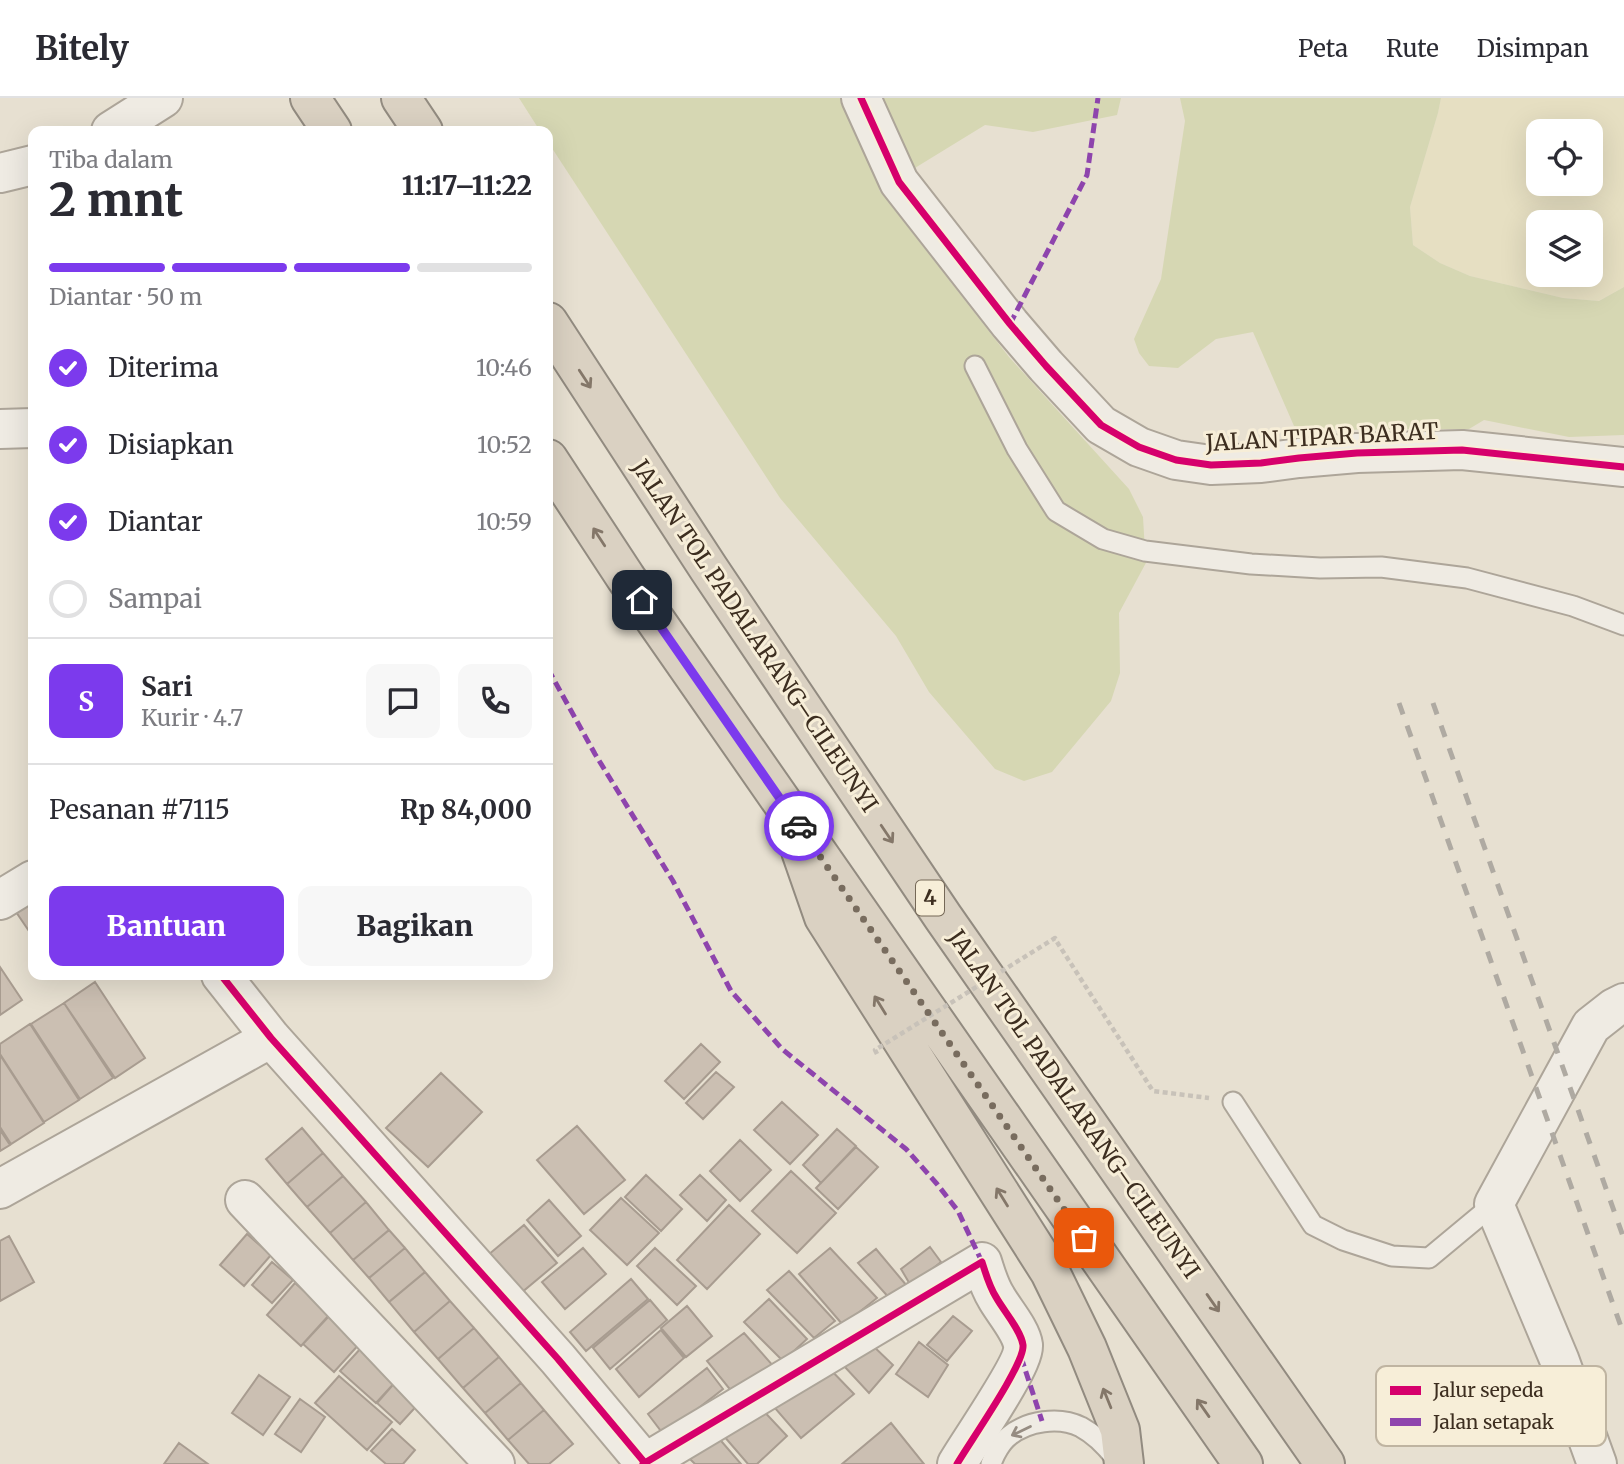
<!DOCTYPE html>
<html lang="id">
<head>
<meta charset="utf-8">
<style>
  body { margin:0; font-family:Merriweather,serif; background:#f7f7f7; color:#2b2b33; height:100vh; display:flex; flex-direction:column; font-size:26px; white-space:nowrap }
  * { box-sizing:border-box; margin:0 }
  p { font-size:23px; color:#7c7c81 }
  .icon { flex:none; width:38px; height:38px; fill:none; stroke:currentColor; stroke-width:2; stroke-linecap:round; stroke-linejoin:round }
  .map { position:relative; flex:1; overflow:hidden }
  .panel { position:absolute; left:28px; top:28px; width:525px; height:854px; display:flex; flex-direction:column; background:#fff; border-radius:14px; box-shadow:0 7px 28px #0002 }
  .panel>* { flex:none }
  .buttons { position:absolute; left:1526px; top:21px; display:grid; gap:14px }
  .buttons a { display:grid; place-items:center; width:77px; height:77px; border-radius:14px; background:#fff; box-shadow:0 7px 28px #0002; font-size:35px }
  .pin { position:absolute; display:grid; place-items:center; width:60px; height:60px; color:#fff; margin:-30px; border-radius:14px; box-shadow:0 4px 10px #0006 }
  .courier { position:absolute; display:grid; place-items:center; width:70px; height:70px; margin:-35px; border:5px solid #7c3aed; border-radius:50%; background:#fff; color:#222; box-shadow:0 2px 9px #0007 }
  .overview em { font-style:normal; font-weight:800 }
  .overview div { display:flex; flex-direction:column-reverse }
  .overview { display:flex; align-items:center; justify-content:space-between; height:119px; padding:0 21px }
  h1 { font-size:46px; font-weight:800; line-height:52px }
  .bar { display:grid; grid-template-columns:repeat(4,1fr); gap:10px 7px; align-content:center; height:84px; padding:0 21px }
  .bar i { height:9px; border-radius:5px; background:#e1e1e2 }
  .bar .on { background:#7c3aed }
  .bar p { grid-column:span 4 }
  .line { display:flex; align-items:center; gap:18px; padding:0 21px; border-top:2px solid #e1e1e2 }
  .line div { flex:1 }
  .round { display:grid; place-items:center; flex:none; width:74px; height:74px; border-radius:14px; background:#f7f7f7 }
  ol { padding:0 21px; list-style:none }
  li { display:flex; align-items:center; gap:21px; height:77px }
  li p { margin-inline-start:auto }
  li .icon { padding:7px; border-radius:50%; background:#7c3aed; color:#fff; stroke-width:4 }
  li:last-child { color:#7c7c81 }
  li i { width:38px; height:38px; border:4px solid #e1e1e2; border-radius:50% }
  .action { display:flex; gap:14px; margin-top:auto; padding:14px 21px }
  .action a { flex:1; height:80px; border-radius:14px; background:#7c3aed; color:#fff; font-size:28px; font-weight:800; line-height:80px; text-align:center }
  .action a+a { background:#f7f7f7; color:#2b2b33 }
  header { display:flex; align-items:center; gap:42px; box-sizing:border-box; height:98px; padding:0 35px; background:#fff; border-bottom:2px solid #e1e1e2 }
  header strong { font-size:33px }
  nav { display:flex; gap:38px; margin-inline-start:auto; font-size:24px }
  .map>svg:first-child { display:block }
  .farmland { fill:#e6dfc2; fill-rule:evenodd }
  .green { fill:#d6d7b3 }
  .building { fill:#cbbfb2; stroke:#a89c90; stroke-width:2 }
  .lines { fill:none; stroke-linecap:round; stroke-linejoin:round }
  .service-casing { stroke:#ada599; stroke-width:23 }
  .minor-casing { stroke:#ada599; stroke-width:42 }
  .tertiary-casing { stroke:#ada599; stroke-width:42 }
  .motorway-casing { stroke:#928b80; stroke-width:42 }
  .path { stroke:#c8c2b9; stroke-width:4.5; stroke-dasharray:5 3.5; stroke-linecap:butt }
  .service { stroke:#efebe3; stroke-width:19 }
  .minor { stroke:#efebe3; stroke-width:38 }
  .tertiary { stroke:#efebe3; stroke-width:38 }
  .motorway { stroke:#dad1c2; stroke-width:38 }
  .rail { stroke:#afaaa2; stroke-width:5; stroke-dasharray:12 12; stroke-linecap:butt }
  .path-bridge { stroke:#c8c2b9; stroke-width:4.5; stroke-dasharray:5 3.5; stroke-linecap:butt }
  .quiet { stroke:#8e44ad; stroke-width:5; stroke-dasharray:10 5; stroke-linecap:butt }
  .cycleway-casing { stroke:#f7eed8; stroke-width:11 }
  .cycleway { stroke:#d6006c; stroke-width:7 }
  .oneway { stroke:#847769 }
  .oneway2 { stroke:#968c82 }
  .done { stroke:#786c5e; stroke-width:7; stroke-dasharray:0 12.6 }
  .route { stroke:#7c3aed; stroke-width:9 }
  .labels { text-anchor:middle; stroke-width:6; stroke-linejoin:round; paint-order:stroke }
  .shield { fill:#f7eed8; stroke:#756857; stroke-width:2 }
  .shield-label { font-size:21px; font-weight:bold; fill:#3d2e20 }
  .street-label { font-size:23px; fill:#3d2e20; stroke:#f7eed8 }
  .key { fill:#f7eed8; stroke:#bfb4a1; stroke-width:2 }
  .key-label { font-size:19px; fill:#3d2e20 }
</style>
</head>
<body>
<header>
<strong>Bitely</strong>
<nav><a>Peta</a><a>Rute</a><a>Disimpan</a></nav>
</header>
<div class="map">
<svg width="1624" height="1366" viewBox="0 0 1624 1366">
  <rect width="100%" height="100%" fill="#e7e0d1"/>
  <!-- farmland -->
  <path class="farmland" d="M1441,0H1624V189L1599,203L1563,200L1470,178L1440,165L1413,147L1410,109L1438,15ZM1538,33H1591V86H1538ZM1538,124H1591V177H1538Z"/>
  <!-- green -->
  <path class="green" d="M519,0H1121L1117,17L1033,34L985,27L879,92L1009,259L1129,391L1143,419L1145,453L1148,461L1119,515L1120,575L1111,603L1052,674L1024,683L995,671L929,594L896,538L780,400L548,44V33H540Z
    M1180,0H1441L1438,15L1410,109L1413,147L1440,165L1470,178L1563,200L1599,203L1624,189V337L1569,339L1484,322L1469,331L1309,332L1294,328L1253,234L1216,241L1178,270L1149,268L1139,255L1134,241L1161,181L1185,23Z"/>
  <!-- building -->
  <path class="building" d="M33,793V839L12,808Z
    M0,869L22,902L0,917Z
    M95,884L145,960L115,980L64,905Z
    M64,905L113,980L80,1001L31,926Z
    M30,926L79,1002L44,1024L0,956V946Z
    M701,946L720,964L684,1001L665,983Z
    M0,957L44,1025L11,1046L0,1029Z
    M716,974L734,989L703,1021L686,1005Z
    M441,975L482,1014L428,1069L386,1030Z
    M782,1004L818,1037L790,1066L754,1032Z
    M577,1028L625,1082L584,1116L537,1062Z
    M302,1030L323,1055L287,1086L266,1061Z
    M837,1031L856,1048L821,1085L803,1067Z
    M0,1032L10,1047L0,1053Z
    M740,1042L771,1072L740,1103L710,1073Z
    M856,1049L878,1069L838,1111L816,1090Z
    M323,1055L343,1078L307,1109L287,1086Z
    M791,1073L836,1115L797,1155L752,1113Z
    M646,1077L682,1111L661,1133L625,1099Z
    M700,1077L726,1102L707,1123L680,1097Z
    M343,1078L366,1104L330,1135L307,1109Z
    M621,1100L659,1135L627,1167L590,1132Z
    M549,1102L581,1138L558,1158L527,1122Z
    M366,1104L389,1132L353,1162L330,1135Z
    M729,1107L760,1136L707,1191L677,1162Z
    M524,1127L557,1165L521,1195L488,1157Z
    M389,1132L405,1150L369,1180L353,1162Z
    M247,1136L271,1157L244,1188L220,1167Z
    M9,1138L34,1184L0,1203V1143Z
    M930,1149L941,1164L911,1188L901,1171Z
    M405,1150L425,1174L389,1204L369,1180Z
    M583,1150L606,1176L565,1211L542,1184Z
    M655,1150L696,1188L677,1207L637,1168Z
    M830,1150L877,1200L843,1227L799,1176Z
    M876,1151L907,1188L891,1202L858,1165Z
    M272,1164L293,1182L272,1205L252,1187Z
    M789,1173L835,1223L814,1240L767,1192Z
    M425,1174L450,1203L414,1234L389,1204Z
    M631,1181L648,1201L586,1253L570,1234Z
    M295,1185L330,1216L301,1248L267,1217Z
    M769,1201L807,1241L783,1263L744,1224Z
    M650,1202L667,1222L610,1271L593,1250Z
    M450,1203L474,1230L438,1261L414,1234Z
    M687,1208L712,1238L686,1259L661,1230Z
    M330,1217L361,1244L334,1274L303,1246Z
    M953,1218L972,1233L947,1263L927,1247Z
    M474,1230L499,1259L463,1290L438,1261Z
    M661,1232L684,1260L639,1299L616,1271Z
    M744,1235L775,1270L737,1300L707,1263Z
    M869,1244L893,1267L869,1295L844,1268Z
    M919,1244L948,1267L928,1299L896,1276Z
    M362,1249L398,1281L376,1305L340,1273Z
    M499,1259L521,1285L485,1315L463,1290Z
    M827,1268L854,1296L801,1340L774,1309Z
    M707,1270L723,1291L664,1337L648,1316Z
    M259,1277L290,1299L263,1337L232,1315Z
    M339,1278L392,1324L367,1352L315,1305Z
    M398,1281L422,1302L400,1326L377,1305Z
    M521,1285L544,1312L508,1342L485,1315Z
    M300,1301L325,1319L301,1354L275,1336Z
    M757,1306L787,1338L757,1366H748L723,1337Z
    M544,1312L573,1346L549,1366H529L508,1342Z
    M891,1325L924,1366H842Z
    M392,1331L415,1352L403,1366H386L371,1353Z
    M716,1337L741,1366H695L689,1360Z
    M179,1345L208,1366H164Z"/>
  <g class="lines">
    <defs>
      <path id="service" d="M975,268L1017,351L1056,413L1103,441L1145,453L1251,466L1320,470L1381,469L1467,480L1573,508L1624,527
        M1233,1004L1313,1127L1343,1142L1392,1158L1429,1160L1494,1106
        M991,1366C994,1357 1001,1344 1009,1338C1027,1323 1059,1318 1081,1329C1096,1337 1107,1349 1117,1362"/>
      <path id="minor" d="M0,331L33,330
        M0,802L33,782
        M221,877L271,940L558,1261L645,1365
        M0,1091L271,940
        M245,1102L495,1366
        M643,1366L982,1164C986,1176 989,1188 996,1199C1003,1212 1021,1232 1023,1247C1025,1266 969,1345 957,1366
        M1597,1366L1559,1261L1494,1106L1591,928L1614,910L1624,905"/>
      <path id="tertiary" d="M861,0L899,84L1010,226L1046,268L1101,327L1139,349L1176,362L1211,367L1261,365L1299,360L1357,355L1462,352L1624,369
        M111,33L163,0
        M0,75L33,67"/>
      <path id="motorway" d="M310,0L332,33
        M401,0L423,33
        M548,224L709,471L943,819L1325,1366
        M548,361L626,480L1243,1366
        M801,753L824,819L1050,1174L1087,1250L1120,1332L1124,1366"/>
    </defs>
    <!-- service casing -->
    <use href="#service" class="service-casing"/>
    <!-- minor casing -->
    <use href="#minor" class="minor-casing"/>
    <!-- tertiary casing -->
    <use href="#tertiary" class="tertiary-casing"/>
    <!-- motorway casing -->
    <use href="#motorway" class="motorway-casing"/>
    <!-- path -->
    <path class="path" d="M1057,844L1153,993L1209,1000"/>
    <!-- service -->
    <use href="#service" class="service"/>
    <!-- minor -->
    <use href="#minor" class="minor"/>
    <!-- tertiary -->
    <use href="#tertiary" class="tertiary"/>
    <!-- motorway -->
    <use href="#motorway" class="motorway"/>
    <!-- rail -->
    <path class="rail" d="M1399,605L1624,1237
      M1433,605L1624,1141"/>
    <!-- path-bridge -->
    <path class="path-bridge" d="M877,956L875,952L1055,840L1057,844"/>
    <!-- quiet -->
    <path class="quiet" d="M1010,226L1087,77L1098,0
      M548,571L595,656L673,783L731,893L782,951L906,1051L937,1086L958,1113L982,1164
      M1021,1259L1042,1323"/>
    <defs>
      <path id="cycleway" d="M861,0L899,84L1010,226L1046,268L1101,327L1139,349L1176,362L1211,367L1261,365L1299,360L1357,355L1462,352L1624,369
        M221,877L271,940L558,1261L645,1365
        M643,1366L982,1164C986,1176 989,1188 996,1199C1003,1212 1021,1232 1023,1247C1025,1266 969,1345 957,1366"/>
    </defs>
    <!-- cycleway casing -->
    <use href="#cycleway" class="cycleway-casing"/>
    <!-- cycleway -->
    <use href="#cycleway" class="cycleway"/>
  </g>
  <!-- one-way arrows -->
  <defs><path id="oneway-shaft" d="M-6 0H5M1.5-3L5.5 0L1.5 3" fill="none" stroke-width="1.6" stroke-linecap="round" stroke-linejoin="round" transform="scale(1.75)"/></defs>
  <g class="oneway">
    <use href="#oneway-shaft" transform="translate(585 281) rotate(57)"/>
    <use href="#oneway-shaft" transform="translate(599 439) rotate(-123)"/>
    <use href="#oneway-shaft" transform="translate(887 736) rotate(56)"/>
    <use href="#oneway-shaft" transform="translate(880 907) rotate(-122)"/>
    <use href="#oneway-shaft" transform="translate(1002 1099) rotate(-122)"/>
    <use href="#oneway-shaft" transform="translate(1213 1205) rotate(55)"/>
    <use href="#oneway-shaft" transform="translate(1107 1300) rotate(-112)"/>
    <use href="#oneway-shaft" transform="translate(1203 1310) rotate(-125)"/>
  </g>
  <use class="oneway2" href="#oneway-shaft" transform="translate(1021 1333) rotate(154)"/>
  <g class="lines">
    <!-- done -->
    <path class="done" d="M799,728L1084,1140"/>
    <!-- route -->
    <path class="route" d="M642,502L799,728"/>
  </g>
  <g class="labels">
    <!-- shield labels -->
    <rect class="shield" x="916" y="782.5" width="28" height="35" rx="5"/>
    <g class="shield-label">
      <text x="930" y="807">4</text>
    </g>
    <!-- street labels -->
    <g class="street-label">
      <text transform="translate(1322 339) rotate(-3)" y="8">JALAN TIPAR BARAT</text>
      <text transform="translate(755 538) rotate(56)" y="8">JALAN TOL PADALARANG–CILEUNYI</text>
      <text transform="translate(1074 1006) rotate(55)" y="8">JALAN TOL PADALARANG–CILEUNYI</text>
    </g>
  </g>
  <!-- legend -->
  <rect x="1376" y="1268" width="230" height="80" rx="10" class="key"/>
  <rect x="1390" y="1288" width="31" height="9" fill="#d6006c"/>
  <rect x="1390" y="1320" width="31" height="8" fill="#8e44ad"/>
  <g class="key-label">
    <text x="1433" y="1299">Jalur sepeda</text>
    <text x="1433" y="1331">Jalan setapak</text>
  </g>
</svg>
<div class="buttons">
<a><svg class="icon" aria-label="locate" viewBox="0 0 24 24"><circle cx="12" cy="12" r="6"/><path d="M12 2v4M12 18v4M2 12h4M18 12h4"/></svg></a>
<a><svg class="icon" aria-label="layers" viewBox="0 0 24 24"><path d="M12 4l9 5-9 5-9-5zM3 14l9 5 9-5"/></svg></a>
</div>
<div class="pin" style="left:1084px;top:1140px;background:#ea580c"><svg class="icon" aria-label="bag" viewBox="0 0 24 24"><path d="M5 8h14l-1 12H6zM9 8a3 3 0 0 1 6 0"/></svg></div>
<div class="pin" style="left:642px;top:502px;background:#1f2937"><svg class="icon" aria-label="home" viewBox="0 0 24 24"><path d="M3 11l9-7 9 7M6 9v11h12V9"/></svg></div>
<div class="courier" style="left:799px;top:728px"><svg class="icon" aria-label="car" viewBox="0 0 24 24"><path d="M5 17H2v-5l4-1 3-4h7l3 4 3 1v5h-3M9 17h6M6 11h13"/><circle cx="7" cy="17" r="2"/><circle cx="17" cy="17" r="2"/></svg></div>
<section class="panel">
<div class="overview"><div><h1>2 mnt</h1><p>Tiba dalam</p></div><em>11:17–11:22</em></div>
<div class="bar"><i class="on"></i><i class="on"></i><i class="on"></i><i></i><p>Diantar · 50 m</p></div>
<ol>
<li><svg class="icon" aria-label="check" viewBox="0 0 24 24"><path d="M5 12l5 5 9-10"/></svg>Diterima<p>10:46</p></li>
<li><svg class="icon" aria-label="check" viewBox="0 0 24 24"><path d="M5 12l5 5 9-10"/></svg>Disiapkan<p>10:52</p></li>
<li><svg class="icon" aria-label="check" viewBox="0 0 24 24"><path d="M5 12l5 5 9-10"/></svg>Diantar<p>10:59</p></li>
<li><i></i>Sampai</li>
</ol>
<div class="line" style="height:126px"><b class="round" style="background:#7c3aed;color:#fff">S</b><div><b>Sari</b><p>Kurir · 4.7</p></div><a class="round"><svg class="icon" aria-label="chat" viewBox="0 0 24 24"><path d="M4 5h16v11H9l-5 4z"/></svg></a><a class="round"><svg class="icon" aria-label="phone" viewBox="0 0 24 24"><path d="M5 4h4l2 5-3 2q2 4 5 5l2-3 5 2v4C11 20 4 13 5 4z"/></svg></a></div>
<div class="line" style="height:91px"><div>Pesanan #7115</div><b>Rp 84,000</b></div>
<div class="action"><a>Bantuan</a><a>Bagikan</a></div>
</section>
</div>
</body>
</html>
